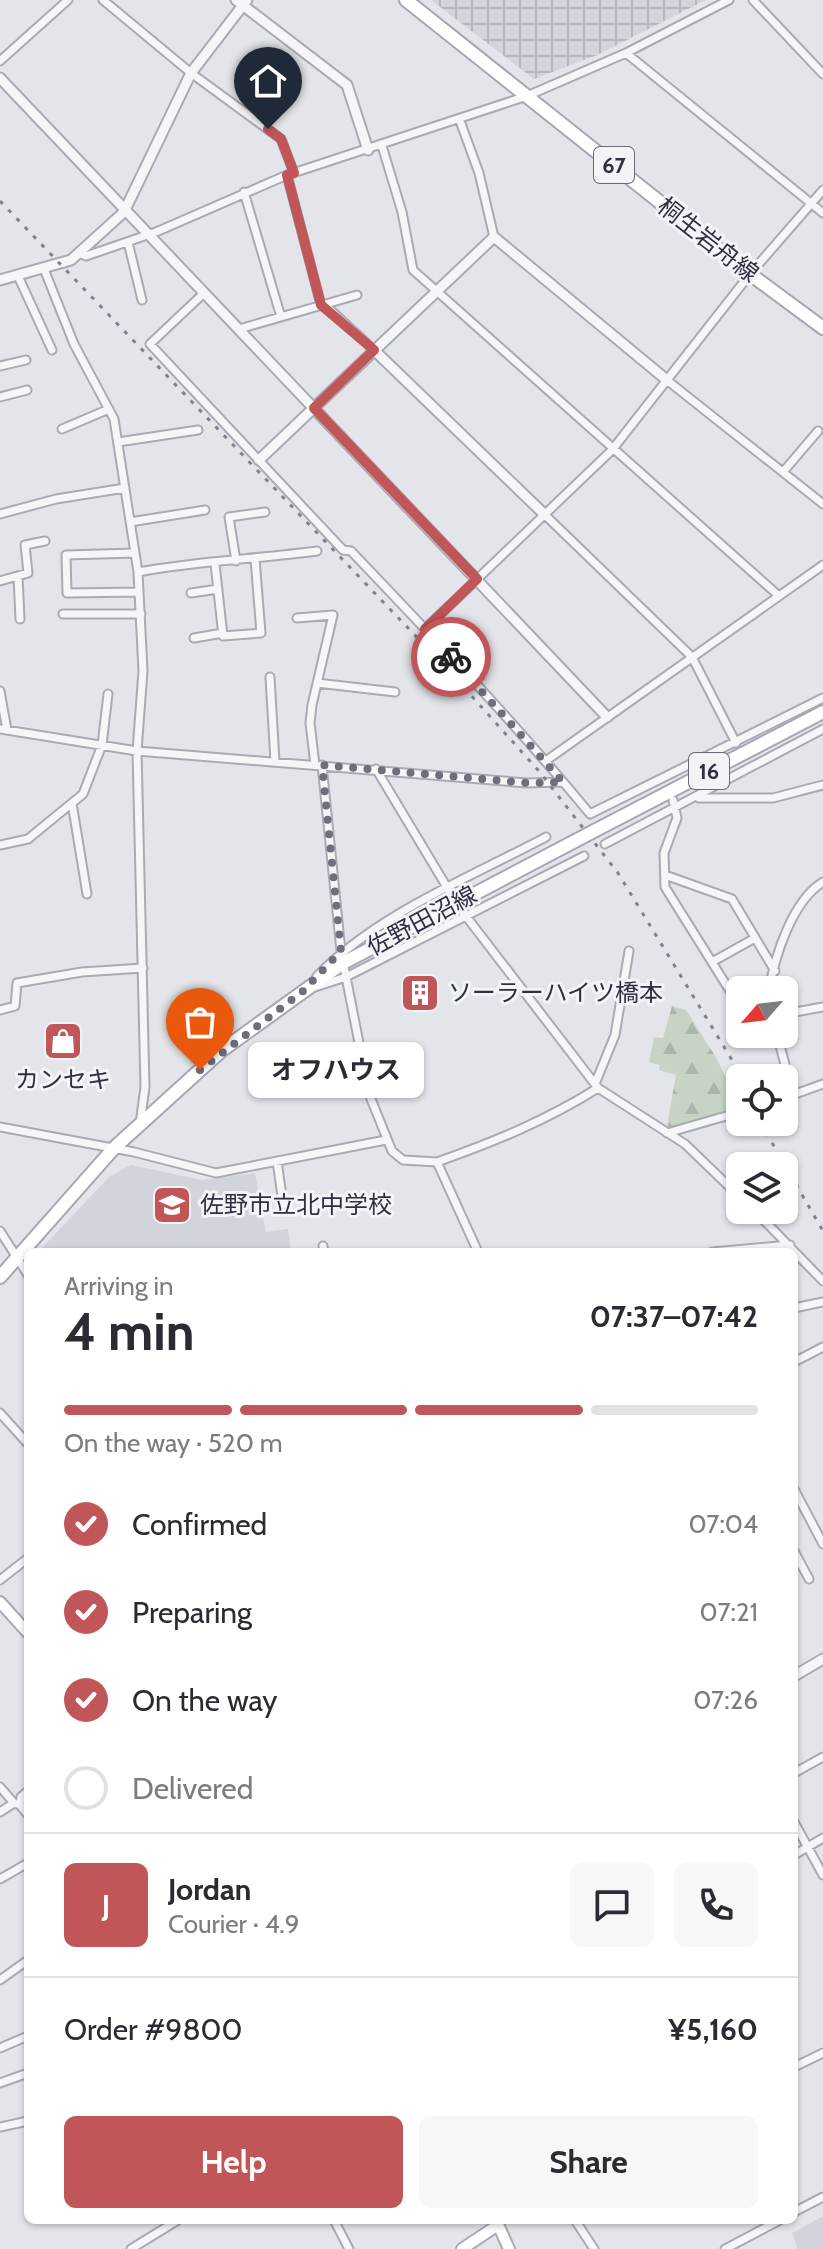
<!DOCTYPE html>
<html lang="en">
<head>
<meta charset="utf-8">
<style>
  body { margin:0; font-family:Cabin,"Noto Sans JP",sans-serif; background:#f7f7f7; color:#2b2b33; height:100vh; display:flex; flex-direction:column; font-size:30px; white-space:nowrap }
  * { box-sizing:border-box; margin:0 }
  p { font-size:26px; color:#7c7c81 }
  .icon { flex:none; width:44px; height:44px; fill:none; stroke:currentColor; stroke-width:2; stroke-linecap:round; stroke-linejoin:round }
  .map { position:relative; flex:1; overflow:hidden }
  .sheet { position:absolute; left:24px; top:1248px; width:774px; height:976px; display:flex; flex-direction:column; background:#fff; border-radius:12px; box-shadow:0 2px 6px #0004 }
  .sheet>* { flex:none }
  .needle { width:52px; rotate:242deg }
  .fabs { position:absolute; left:726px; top:976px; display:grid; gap:16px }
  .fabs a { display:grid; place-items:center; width:72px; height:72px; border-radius:12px; background:#fff; box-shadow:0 2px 6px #0004; font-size:40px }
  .pin { position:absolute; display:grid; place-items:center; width:68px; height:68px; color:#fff; margin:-82px -34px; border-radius:50% 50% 50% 0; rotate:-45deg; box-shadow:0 0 8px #0007 }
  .pin .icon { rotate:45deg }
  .courier { position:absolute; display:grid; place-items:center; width:80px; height:80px; margin:-40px; border:6px solid #c15659; border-radius:50%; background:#fff; color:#222; box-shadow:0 2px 10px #0007 }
  .bubble { position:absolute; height:56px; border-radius:12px; background:#fff; box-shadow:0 2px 6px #0004; font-size:26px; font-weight:700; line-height:56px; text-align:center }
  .summary em { font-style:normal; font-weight:700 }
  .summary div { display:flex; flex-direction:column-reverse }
  .summary { display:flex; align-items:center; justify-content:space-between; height:136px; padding:0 40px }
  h1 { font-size:52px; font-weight:700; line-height:60px }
  .bar { display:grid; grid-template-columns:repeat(4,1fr); gap:12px 8px; align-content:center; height:96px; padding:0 40px }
  .bar i { height:10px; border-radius:6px; background:#e1e1e2 }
  .bar .current { background:#c15659 }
  .bar p { grid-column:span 4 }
  .line { display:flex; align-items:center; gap:20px; padding:0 40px; border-top:2px solid #e1e1e2 }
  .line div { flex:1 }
  .round { display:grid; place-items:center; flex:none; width:84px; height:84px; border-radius:12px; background:#f7f7f7 }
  ol { padding:0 40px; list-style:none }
  li { display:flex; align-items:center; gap:24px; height:88px }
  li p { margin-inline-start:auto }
  li .icon { padding:8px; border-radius:50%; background:#c15659; color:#fff; stroke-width:4 }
  li:last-child { color:#7c7c81 }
  li i { width:44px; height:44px; border:4px solid #e1e1e2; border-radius:50% }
  .action { display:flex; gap:16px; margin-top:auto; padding:16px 40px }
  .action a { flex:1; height:92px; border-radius:12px; background:#c15659; color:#fff; font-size:32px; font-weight:700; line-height:92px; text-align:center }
  .action a+a { background:#f7f7f7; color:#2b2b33 }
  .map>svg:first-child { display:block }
  .built { fill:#d2d4dc }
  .industrial { fill:url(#industrial-grid) }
  .forest { fill:url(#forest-firs) }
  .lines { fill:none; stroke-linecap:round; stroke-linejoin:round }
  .minor-casing { stroke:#a9abb4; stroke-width:11 }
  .tertiary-casing { stroke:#a9abb4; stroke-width:13 }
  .secondary-casing { stroke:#a9abb4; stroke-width:14 }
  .primary-casing { stroke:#a4a8b4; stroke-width:16 }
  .minor { stroke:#f6f6f9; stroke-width:7 }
  .tertiary { stroke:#f6f6f9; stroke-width:9 }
  .secondary { stroke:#fff; stroke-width:10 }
  .primary { stroke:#fff; stroke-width:12 }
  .rail { stroke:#7e8392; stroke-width:3; stroke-dasharray:4 8; stroke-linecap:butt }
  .primary-bridge-casing { stroke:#a4a8b4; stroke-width:16; stroke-linecap:butt }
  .primary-bridge { stroke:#fff; stroke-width:12 }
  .done { stroke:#6d707c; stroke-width:8; stroke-dasharray:0 14.4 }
  .route { stroke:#c15659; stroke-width:10 }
  .labels { text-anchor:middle; stroke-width:6; stroke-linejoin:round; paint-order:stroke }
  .shield { fill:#f3f4f7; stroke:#686c78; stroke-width:2 }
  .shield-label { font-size:22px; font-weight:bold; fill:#2d3141 }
  .street-label { font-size:24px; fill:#2d3141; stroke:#f3f4f7 }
  .poi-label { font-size:24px; fill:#2d3141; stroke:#f3f4f7; text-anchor:start }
</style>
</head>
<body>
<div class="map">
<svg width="823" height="2249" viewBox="0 0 823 2249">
  <defs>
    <pattern id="industrial-grid" width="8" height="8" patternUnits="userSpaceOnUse" patternTransform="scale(2)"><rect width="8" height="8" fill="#d2d4dc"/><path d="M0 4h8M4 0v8" fill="none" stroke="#b5b6be"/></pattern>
    <pattern id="forest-firs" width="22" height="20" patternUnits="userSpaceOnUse" patternTransform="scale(2)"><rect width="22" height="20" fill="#c7d3c5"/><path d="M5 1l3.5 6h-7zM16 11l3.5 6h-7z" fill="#abb6aa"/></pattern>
  </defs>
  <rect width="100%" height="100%" fill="#e3e5ea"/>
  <!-- built -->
  <path class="built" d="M131,1165L202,1180L255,1173L266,1232L288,1229L291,1252H38L110,1176Z
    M823,2216V2249H798L792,2233Z"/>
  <!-- industrial -->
  <path class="industrial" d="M431,0H706L597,55L534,79Z"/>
  <!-- forest -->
  <path class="forest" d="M672,1006L686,1010L717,1059L740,1108L673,1128L667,1126L676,1075L659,1070L660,1065L649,1062L654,1037L663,1038Z"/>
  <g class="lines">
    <defs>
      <path id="minor" d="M103,0L191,73L281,139L294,173
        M753,0L823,74
        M626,53L823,213
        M0,61L68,0
        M460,121L479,173L494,237
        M382,146L402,212L413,270L779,596
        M287,175L321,305
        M244,192L281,317
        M128,242L142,300
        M79,253L86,256L156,232L287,175L527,96L626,53L729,0
        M44,269L74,344L114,419L138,572L143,671L137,751L145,1087L140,1124
        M18,276L52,350
        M204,293L150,344L343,550L351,551C433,637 515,723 590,814L823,698
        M324,304L374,350
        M239,329L357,295
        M0,366L26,360
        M668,381L823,504
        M0,397L27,390
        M62,429L109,409
        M118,442L198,430
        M783,472L818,431
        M0,514L56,499L125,488
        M544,514L692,657L736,743
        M130,522L205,510
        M135,553L66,555L67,593L139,592
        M236,561L229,517L265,512
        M215,564L223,636L261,633L255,559
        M138,572C197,561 257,559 317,551
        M18,576L20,619
        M0,581L28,573L25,545L45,541
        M191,593L218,589
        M63,614H141
        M297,618L333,615L312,705L310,723L315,765
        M425,629L612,450L750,274L823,190
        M194,638L223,633
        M270,677L275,762
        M317,683L395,692
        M0,691L7,730
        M0,729L137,751L527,783L563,782
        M547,760L823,565
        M322,765L341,951L369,1094L392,1151L403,1160L437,1162L478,1252
        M376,769L451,894
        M699,798H773L823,785
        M673,800L677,818L664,853L665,887L740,1007
        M72,803L87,894
        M605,844L823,729
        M0,845L28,839L83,794L102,745L108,694
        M665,875L732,899L775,971
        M462,911L598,1088L685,1144L740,1197
        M712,962L755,938
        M317,976C379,913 469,878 546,837
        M315,987L346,977L584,856
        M769,990C775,956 792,901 823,882
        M0,1010L15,1006L17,983L82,972L143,968
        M784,1014L823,1007
        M777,1034L793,1095
        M595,1084L615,1035L629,951
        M784,1098L823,1084
        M0,1127L134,1152L216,1173L386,1140
        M667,1133L740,1112
        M277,1161L284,1210
        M437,1162C494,1142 547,1120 598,1088
        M754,1210L823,1281
        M0,1231L28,1275
        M323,1246L324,1252
        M712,1252L790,1245
        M794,1308L823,1302
        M794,1362L823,1347
        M0,1413L28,1444
        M794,1489L823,1544
        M794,1551L809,1579
        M0,1580L28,1558
        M794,1773L823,1757
        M0,1787L14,1803
        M20,1805L21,1797L28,1791
        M20,1805L28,1815
        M0,1812L14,1803L20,1805
        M794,1822L823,1875
        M794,1855L823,1838
        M0,1879L28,1863
        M0,1980L28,1960
        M0,2048L28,2036
        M794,2067L823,2053
        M0,2083L28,2073
        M0,2127L28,2121
        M794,2212L823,2197
        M334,2220L349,2249
        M575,2220L594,2249
        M131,2249L178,2220
        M725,2249L780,2220"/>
      <path id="tertiary" d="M236,0L347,85L368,150
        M0,78L607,717
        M0,280L71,260L124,212L191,73L247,0
        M374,350L544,514
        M259,460L494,237L668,381
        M794,1676L823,1659"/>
      <path id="secondary" d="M0,1602L28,1633
        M497,2222L509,2249
        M462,2249L498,2225"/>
      <path id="primary" d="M406,0L750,274L823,328
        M596,830L823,712
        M0,1277L114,1148L221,1051L343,963L575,841"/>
    </defs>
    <!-- minor casing -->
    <use href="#minor" class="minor-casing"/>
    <!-- tertiary casing -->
    <use href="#tertiary" class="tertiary-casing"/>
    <!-- secondary casing -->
    <use href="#secondary" class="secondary-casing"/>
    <!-- primary casing -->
    <use href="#primary" class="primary-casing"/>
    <!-- minor -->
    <use href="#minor" class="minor"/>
    <!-- tertiary -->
    <use href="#tertiary" class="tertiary"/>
    <!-- secondary -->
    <use href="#secondary" class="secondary"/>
    <!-- primary -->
    <use href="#primary" class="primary"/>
    <!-- rail -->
    <path class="rail" d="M0,201L451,673L538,770L618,873L743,1078
      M760,1122L823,1231"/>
    <defs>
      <path id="primary-bridge" d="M575,841L596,830"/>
    </defs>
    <!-- primary-bridge casing -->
    <use href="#primary-bridge" class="primary-bridge-casing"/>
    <!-- primary-bridge -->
    <use href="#primary-bridge" class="primary-bridge"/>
  </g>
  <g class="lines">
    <!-- done -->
    <path class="done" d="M200,1070L302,992L341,951L322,765L527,783L563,782L451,657"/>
    <!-- route -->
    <path class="route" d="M268,129L281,139L294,173L287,175L321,305L374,350L314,408L477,579L425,629L451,657"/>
  </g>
  <!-- icons -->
  <defs>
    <symbol id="building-square" viewBox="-11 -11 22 22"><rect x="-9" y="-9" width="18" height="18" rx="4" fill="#c15659" stroke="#f3f4f7"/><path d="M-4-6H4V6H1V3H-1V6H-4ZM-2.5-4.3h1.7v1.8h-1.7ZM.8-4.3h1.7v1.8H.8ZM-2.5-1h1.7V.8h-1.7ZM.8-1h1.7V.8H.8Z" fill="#fff"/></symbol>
    <symbol id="shop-square" viewBox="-11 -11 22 22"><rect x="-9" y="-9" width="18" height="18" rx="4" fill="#c15659" stroke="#f3f4f7"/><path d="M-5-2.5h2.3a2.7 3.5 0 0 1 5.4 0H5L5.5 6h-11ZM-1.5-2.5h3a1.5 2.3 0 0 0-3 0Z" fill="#fff"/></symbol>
    <symbol id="school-square" viewBox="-11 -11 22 22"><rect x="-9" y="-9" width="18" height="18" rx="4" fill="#c15659" stroke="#f3f4f7"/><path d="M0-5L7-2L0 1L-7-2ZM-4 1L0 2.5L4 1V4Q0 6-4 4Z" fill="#fff"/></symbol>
  </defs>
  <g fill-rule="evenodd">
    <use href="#building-square" x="398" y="971" width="44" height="44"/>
    <use href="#shop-square" x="41" y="1019" width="44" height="44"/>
    <use href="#school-square" x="150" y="1183" width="44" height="44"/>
  </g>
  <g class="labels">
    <!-- shield labels -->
    <g class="shield">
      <rect x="594" y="147" width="40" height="36" rx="6"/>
      <rect x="689" y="753" width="40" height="36" rx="6"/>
    </g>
    <g class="shield-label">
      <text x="614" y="173">67</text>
      <text x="709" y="779">16</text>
    </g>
    <!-- street labels -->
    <g class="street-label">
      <text transform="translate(708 240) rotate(38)" y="8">桐生岩舟線</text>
      <text transform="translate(422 921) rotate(-28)" y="8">佐野田沼線</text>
    </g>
    <!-- poi labels -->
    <g class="poi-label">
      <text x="448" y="1001">ソーラーハイツ橋本</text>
      <text x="63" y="1088" text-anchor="middle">カンセキ</text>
      <text x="200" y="1213">佐野市立北中学校</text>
    </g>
  </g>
</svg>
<div class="fabs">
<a><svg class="needle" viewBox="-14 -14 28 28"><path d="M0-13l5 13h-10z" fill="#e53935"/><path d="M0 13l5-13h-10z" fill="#7c7c81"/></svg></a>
<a><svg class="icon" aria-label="locate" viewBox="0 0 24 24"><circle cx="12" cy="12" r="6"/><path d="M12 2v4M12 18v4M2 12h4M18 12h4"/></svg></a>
<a><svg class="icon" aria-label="layers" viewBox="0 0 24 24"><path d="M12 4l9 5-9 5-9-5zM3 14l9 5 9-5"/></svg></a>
</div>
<div class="pin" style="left:200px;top:1070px;background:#ea580c"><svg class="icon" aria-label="bag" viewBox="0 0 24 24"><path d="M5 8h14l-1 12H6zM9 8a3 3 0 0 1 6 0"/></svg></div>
<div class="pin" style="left:268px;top:129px;background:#1f2937"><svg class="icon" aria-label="home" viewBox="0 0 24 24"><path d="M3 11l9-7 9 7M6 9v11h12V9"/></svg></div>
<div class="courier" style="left:451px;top:657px"><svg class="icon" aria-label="bike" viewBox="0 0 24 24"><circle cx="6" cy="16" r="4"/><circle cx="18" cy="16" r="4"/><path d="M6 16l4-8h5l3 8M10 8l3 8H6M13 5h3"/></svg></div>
<div class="bubble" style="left:248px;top:1042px;width:176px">オフハウス</div>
<section class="sheet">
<div class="summary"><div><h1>4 min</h1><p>Arriving in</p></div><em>07:37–07:42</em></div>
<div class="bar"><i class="current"></i><i class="current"></i><i class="current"></i><i></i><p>On the way · 520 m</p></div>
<ol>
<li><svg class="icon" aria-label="check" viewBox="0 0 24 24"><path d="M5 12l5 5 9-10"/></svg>Confirmed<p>07:04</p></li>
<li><svg class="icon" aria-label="check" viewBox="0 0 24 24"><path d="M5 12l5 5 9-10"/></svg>Preparing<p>07:21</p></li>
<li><svg class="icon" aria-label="check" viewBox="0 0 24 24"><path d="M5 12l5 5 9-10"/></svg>On the way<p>07:26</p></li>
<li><i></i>Delivered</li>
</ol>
<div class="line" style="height:144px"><b class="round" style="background:#c15659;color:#fff">J</b><div><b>Jordan</b><p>Courier · 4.9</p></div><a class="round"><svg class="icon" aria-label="chat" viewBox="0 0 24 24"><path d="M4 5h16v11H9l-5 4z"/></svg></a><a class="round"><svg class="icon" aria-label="phone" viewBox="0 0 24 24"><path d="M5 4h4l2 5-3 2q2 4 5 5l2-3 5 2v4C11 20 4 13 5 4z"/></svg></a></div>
<div class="line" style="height:104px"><div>Order #9800</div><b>¥5,160</b></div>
<div class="action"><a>Help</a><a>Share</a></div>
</section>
</div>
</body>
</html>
